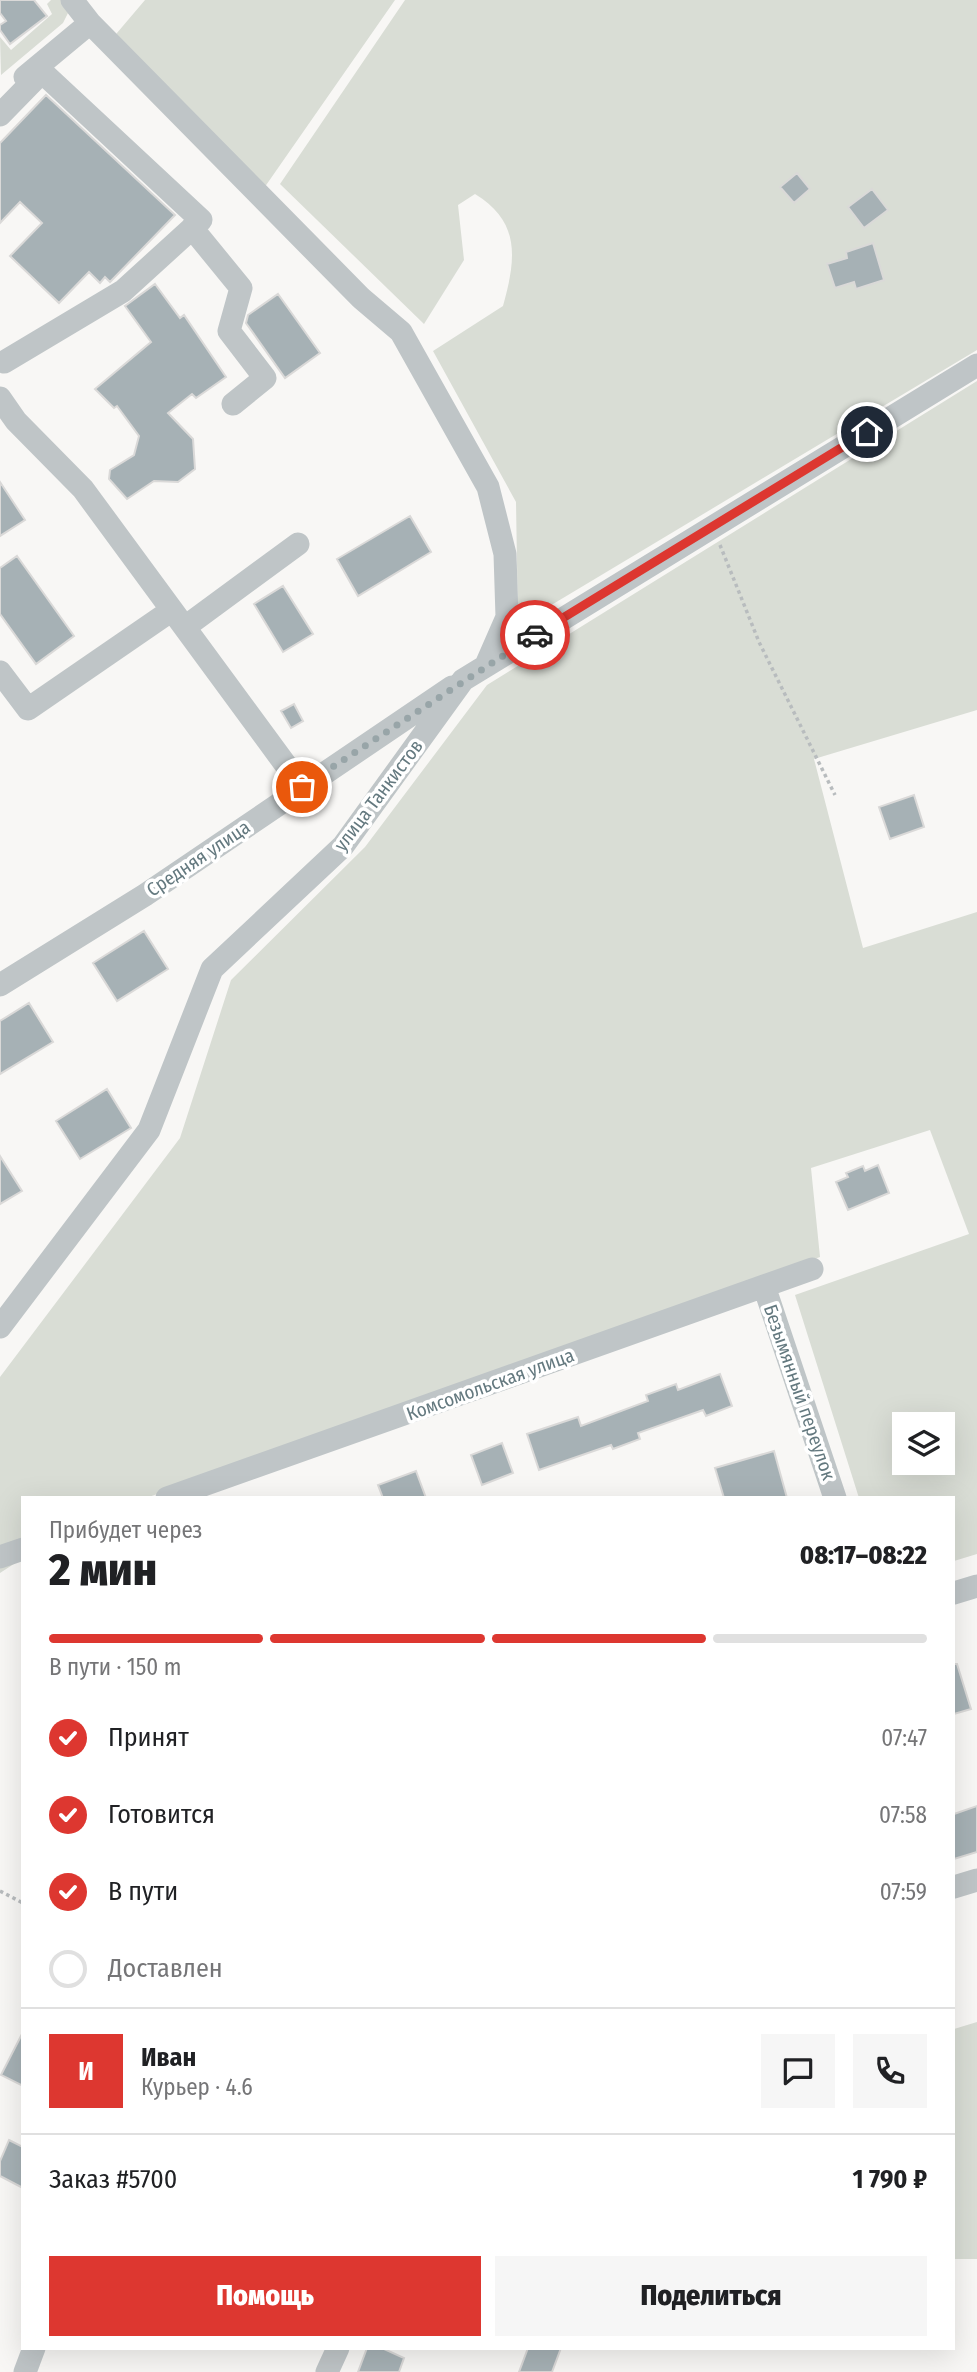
<!DOCTYPE html>
<html lang="ru">
<head>
<meta charset="utf-8">
<style>
  body { margin:0; font-family:"Fira Sans Condensed",sans-serif; background:#f6f6f6; color:#202124; height:100vh; display:flex; flex-direction:column; font-size:26px; white-space:nowrap }
  * { box-sizing:border-box; margin:0 }
  p { font-size:23px; color:#757577 }
  .icon { flex:none; width:38px; height:38px; fill:none; stroke:currentColor; stroke-width:2; stroke-linecap:round; stroke-linejoin:round }
  .map { position:relative; flex:1; overflow:hidden }
  .sheet { position:absolute; left:21px; top:1496px; width:934px; height:854px; display:flex; flex-direction:column; background:#fff; border-radius:0px; box-shadow:0 7px 28px #0002 }
  .sheet>* { flex:none }
  .fabs { position:absolute; left:892px; top:1412px; display:grid; gap:14px }
  .fabs a { display:grid; place-items:center; width:63px; height:63px; border-radius:0px; background:#fff; box-shadow:0 7px 28px #0002; font-size:35px }
  .pin { position:absolute; display:grid; place-items:center; width:60px; height:60px; color:#fff; margin:-30px; border:4px solid #fff; border-radius:50%; box-shadow:0 2px 7px #0007 }
  .courier { position:absolute; display:grid; place-items:center; width:70px; height:70px; margin:-35px; border:5px solid #dd3730; border-radius:50%; background:#fff; color:#222; box-shadow:0 2px 9px #0007 }
  .headline em { font-style:normal; font-weight:800 }
  .headline div { display:flex; flex-direction:column-reverse }
  .headline { display:flex; align-items:center; justify-content:space-between; height:119px; padding:0 28px }
  h1 { font-size:46px; font-weight:800; line-height:52px }
  .bar { display:grid; grid-template-columns:repeat(4,1fr); gap:10px 7px; align-content:center; height:84px; padding:0 28px }
  .bar i { height:9px; border-radius:5px; background:#e0e0e0 }
  .bar .on { background:#dd3730 }
  .bar p { grid-column:span 4 }
  .line { display:flex; align-items:center; gap:18px; padding:0 28px; border-top:2px solid #e0e0e0 }
  .line div { flex:1 }
  .round { display:grid; place-items:center; flex:none; width:74px; height:74px; border-radius:0px; background:#f6f6f6 }
  ol { padding:0 28px; list-style:none }
  li { display:flex; align-items:center; gap:21px; height:77px }
  li p { margin-inline-start:auto }
  li .icon { padding:7px; border-radius:50%; background:#dd3730; color:#fff; stroke-width:4 }
  li:last-child { color:#757577 }
  li i { width:38px; height:38px; border:4px solid #e0e0e0; border-radius:50% }
  .action { display:flex; gap:14px; margin-top:auto; padding:14px 28px }
  .action a { flex:1; height:80px; border-radius:0px; background:#dd3730; color:#fff; font-size:28px; font-weight:800; line-height:80px; text-align:center }
  .action a+a { background:#f6f6f6; color:#202124 }
  .map>svg:first-child { display:block }
  .green { fill:#d9ddd5; fill-rule:evenodd }
  .building { fill:#a6b1b5; stroke:#dad9d8; stroke-width:2 }
  .lines { fill:none; stroke-linecap:round; stroke-linejoin:round }
  .path { stroke:#b8bcbe; stroke-width:3.5; stroke-dasharray:3.5 3.5; stroke-linecap:butt }
  .minor { stroke:#bfc5c7; stroke-width:23 }
  .done { stroke:#98a5a8; stroke-width:7; stroke-dasharray:0 12.6 }
  .route { stroke:#dd3730; stroke-width:9 }
  .labels { text-anchor:middle; stroke-width:7; stroke-linejoin:round; paint-order:stroke }
  .street-label { font-size:19px; fill:#64797f; stroke:#fff }
</style>
</head>
<body>
<div class="map">
<svg width="977" height="2372" viewBox="0 0 977 2372">
  <rect width="100%" height="100%" fill="#f8f7f5"/>
  <!-- green -->
  <path class="green" d="M51,0H63L68,13L63,23L1,75L0,37L11,50L52,14L47,4Z
    M145,0H395L262,191L111,40Z
    M405,0H977V350L518,625L516,502L433,351L503,306C516,259 521,222 475,194L458,205L464,260L424,324L280,184Z
    M977,381V710L814,759L863,948L977,912V1554L954,1561V1498H859L795,1295L969,1234L930,1130L811,1168L820,1257L146,1498H23V1558L0,1573V1377L180,1138L231,980L365,847L487,685ZM905,1424H943V1463H905Z
    M977,2022V2259H954V2029Z"/>
  <!-- building -->
  <path class="building" d="M0,0H34L47,16L10,44L0,30V25L6,21L0,13Z
    M46,95L175,215L110,282L105,277L100,283L89,272L59,303L10,256L42,223L20,202L0,223V143Z
    M797,173L810,189L794,203L780,187Z
    M872,189L888,210L864,228L848,207Z
    M873,243L884,280L856,289L854,282L835,288L827,264L847,258L846,252Z
    M155,284L180,318L184,315L226,377L196,398L192,394L168,413L193,439L195,469L178,482L154,481L127,499L109,479L110,470L134,455L139,436L117,406L114,408L95,389L151,342L125,306Z
    M278,294L320,353L285,378L246,323L248,315Z
    M0,482L25,520L0,536Z
    M410,516L431,552L358,596L337,559Z
    M17,556L74,636L36,664L0,614V568Z
    M283,586L313,634L283,652L254,604Z
    M294,704L303,721L291,728L281,711Z
    M914,795L924,827L890,839L879,807Z
    M144,931L168,969L117,1001L93,963Z
    M29,1003L53,1042L0,1074V1021Z
    M107,1089L131,1128L80,1159L56,1121Z
    M0,1156L22,1191L0,1204Z
    M878,1165L889,1193L848,1210L836,1182L848,1177L846,1173L863,1166L865,1171Z
    M720,1374L732,1406L706,1416L703,1410L638,1433L640,1439L613,1449L611,1445L539,1470L527,1434L578,1417L581,1426L648,1401L646,1395L676,1384L678,1390Z
    M502,1443L513,1473L482,1485L471,1455Z
    M774,1451L787,1498H724L715,1468Z
    M416,1471L426,1498H383L378,1485Z
    M954,1664H957L971,1709L954,1714Z
    M977,1806V1852L954,1859V1814Z
    M23,2032V2086L1,2075Z
    M9,2140L23,2147V2188L0,2176V2161Z
    M367,2348H382L404,2358L399,2372H358Z
    M528,2348H561L552,2372H519Z"/>
  <g class="lines">
    <!-- path -->
    <path class="path" d="M720,545L759,642L835,795
      M0,1891L23,1903"/>
    <!-- minor -->
    <path class="minor" d="M72,0L90,23L361,298L401,332L488,487L505,554L507,617L486,665
      M25,77L90,23
      M0,115L42,72L201,220L123,291L4,362
      M192,228L241,288L229,331L265,378L233,404
      M0,398L16,421L83,489L302,787
      M185,627L298,544
      M0,672L28,709L172,610
      M0,985L145,895L452,687
      M764,1286L835,1498
      M0,1327L149,1130L212,969L343,846L463,680L977,365
      M167,1498L812,1269
      M0,1557L23,1549
      M954,1593L977,1586
      M954,1887L977,1880
      M25,2372L34,2348
      M327,2372L338,2348"/>
  </g>
  <g class="lines">
    <!-- done -->
    <path class="done" d="M302,787L535,635"/>
    <!-- route -->
    <path class="route" d="M535,635L867,432"/>
  </g>
  <g class="labels">
    <!-- street labels -->
    <g class="street-label">
      <text transform="translate(378 795) rotate(-53)" y="7">улица Танкистов</text>
      <text transform="translate(198 858) rotate(-34)" y="7">Средняя улица</text>
      <text transform="translate(490 1384) rotate(-20)" y="7">Комсомольская улица</text>
      <text transform="translate(800 1392) rotate(71)" y="7">Безымянный переулок</text>
    </g>
  </g>
</svg>
<div class="fabs">
<a><svg class="icon" aria-label="layers" viewBox="0 0 24 24"><path d="M12 4l9 5-9 5-9-5zM3 14l9 5 9-5"/></svg></a>
</div>
<div class="pin" style="left:302px;top:787px;background:#ea580c"><svg class="icon" aria-label="bag" viewBox="0 0 24 24"><path d="M5 8h14l-1 12H6zM9 8a3 3 0 0 1 6 0"/></svg></div>
<div class="pin" style="left:867px;top:432px;background:#1f2937"><svg class="icon" aria-label="home" viewBox="0 0 24 24"><path d="M3 11l9-7 9 7M6 9v11h12V9"/></svg></div>
<div class="courier" style="left:535px;top:635px"><svg class="icon" aria-label="car" viewBox="0 0 24 24"><path d="M5 17H2v-5l4-1 3-4h7l3 4 3 1v5h-3M9 17h6M6 11h13"/><circle cx="7" cy="17" r="2"/><circle cx="17" cy="17" r="2"/></svg></div>
<section class="sheet">
<div class="headline"><div><h1>2 мин</h1><p>Прибудет через</p></div><em>08:17–08:22</em></div>
<div class="bar"><i class="on"></i><i class="on"></i><i class="on"></i><i></i><p>В пути · 150 m</p></div>
<ol>
<li><svg class="icon" aria-label="check" viewBox="0 0 24 24"><path d="M5 12l5 5 9-10"/></svg>Принят<p>07:47</p></li>
<li><svg class="icon" aria-label="check" viewBox="0 0 24 24"><path d="M5 12l5 5 9-10"/></svg>Готовится<p>07:58</p></li>
<li><svg class="icon" aria-label="check" viewBox="0 0 24 24"><path d="M5 12l5 5 9-10"/></svg>В пути<p>07:59</p></li>
<li><i></i>Доставлен</li>
</ol>
<div class="line" style="height:126px"><b class="round" style="background:#dd3730;color:#fff">И</b><div><b>Иван</b><p>Курьер · 4.6</p></div><a class="round"><svg class="icon" aria-label="chat" viewBox="0 0 24 24"><path d="M4 5h16v11H9l-5 4z"/></svg></a><a class="round"><svg class="icon" aria-label="phone" viewBox="0 0 24 24"><path d="M5 4h4l2 5-3 2q2 4 5 5l2-3 5 2v4C11 20 4 13 5 4z"/></svg></a></div>
<div class="line" style="height:91px"><div>Заказ #5700</div><b>1 790 ₽</b></div>
<div class="action"><a>Помощь</a><a>Поделиться</a></div>
</section>
</div>
</body>
</html>
